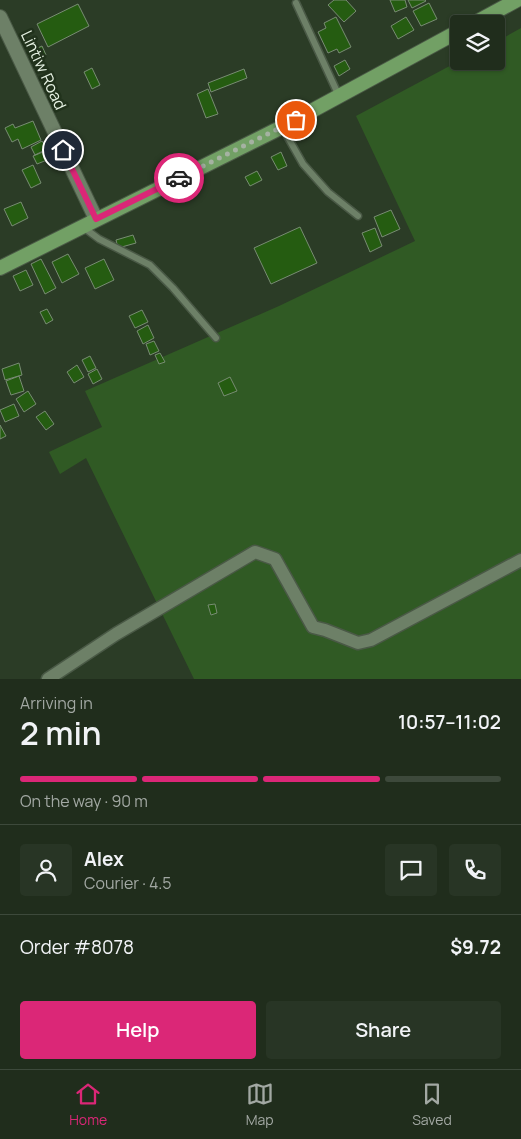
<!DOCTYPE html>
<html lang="en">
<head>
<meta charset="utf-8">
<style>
  body { margin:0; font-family:Manrope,sans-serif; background:#283525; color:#f1f3f6; height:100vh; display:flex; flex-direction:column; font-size:19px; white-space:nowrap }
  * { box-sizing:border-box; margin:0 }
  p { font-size:16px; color:#a2a8a3 }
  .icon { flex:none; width:28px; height:28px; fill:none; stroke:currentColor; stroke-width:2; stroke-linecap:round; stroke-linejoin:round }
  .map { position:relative; height:679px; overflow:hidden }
  .panel { display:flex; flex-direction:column; background:#202d1c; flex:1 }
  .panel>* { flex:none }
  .fabs { position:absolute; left:450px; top:15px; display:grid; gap:10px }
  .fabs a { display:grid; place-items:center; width:55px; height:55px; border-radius:5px; background:#202d1c; box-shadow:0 1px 4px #0004,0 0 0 1px #3d493b; font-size:25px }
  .pin { position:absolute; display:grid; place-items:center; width:42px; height:42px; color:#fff; margin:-21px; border:2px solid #fff; border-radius:50%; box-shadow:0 1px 5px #0007 }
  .courier { position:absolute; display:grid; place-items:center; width:50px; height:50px; margin:-25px; border:4px solid #db2777; border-radius:50%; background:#fff; color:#222; box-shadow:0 1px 6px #0007 }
  .headline em { font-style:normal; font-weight:600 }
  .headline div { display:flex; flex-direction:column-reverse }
  .headline { display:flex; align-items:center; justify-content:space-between; height:85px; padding:0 20px }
  h1 { font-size:32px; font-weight:600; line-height:38px }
  .bar { display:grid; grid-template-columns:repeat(4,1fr); gap:8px 5px; align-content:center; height:60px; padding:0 20px }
  .bar i { height:6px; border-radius:4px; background:#3d493b }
  .bar .active { background:#db2777 }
  .bar p { grid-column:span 4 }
  .line { display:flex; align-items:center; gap:12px; padding:0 20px; border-top:1px solid #3d493b }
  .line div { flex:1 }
  .round { display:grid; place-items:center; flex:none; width:52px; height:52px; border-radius:5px; background:#283525 }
  .button { display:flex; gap:10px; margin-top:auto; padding:10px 20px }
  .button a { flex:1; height:58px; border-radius:5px; background:#db2777; color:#fff; font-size:20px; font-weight:600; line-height:58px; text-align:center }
  .button a+a { background:#283525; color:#f1f3f6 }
  .dock { display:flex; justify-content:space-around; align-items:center; height:70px; border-top:1px solid #3d493b; background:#202d1c; font-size:14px; color:#a2a8a3 }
  .dock a { display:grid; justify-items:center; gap:2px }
  .dock .active { color:#db2777 }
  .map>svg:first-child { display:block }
  .green { fill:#305a24 }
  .building { fill:#255c11; stroke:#788c73 }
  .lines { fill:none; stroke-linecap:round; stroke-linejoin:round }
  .service-casing { stroke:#4a5946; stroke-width:9 }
  .minor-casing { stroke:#4a5946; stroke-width:15 }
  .tertiary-casing { stroke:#4a5946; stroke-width:16 }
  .primary-casing { stroke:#4a5946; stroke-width:16 }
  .service { stroke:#6d8067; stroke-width:6 }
  .minor { stroke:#6d8067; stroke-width:12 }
  .tertiary { stroke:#6d8067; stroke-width:14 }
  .primary { stroke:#72a065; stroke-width:14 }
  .done { stroke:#a5b2a2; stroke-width:5; stroke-dasharray:0 9 }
  .route { stroke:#db2777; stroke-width:6 }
  .labels { text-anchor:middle; stroke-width:5; stroke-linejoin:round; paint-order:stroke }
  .street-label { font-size:16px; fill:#e7f2e4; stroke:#21321c }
</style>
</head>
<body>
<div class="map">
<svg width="521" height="679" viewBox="0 0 521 679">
  <rect width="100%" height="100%" fill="#2b3c26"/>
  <!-- green -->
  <path class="green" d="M521,28V679H194L86,458L60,474L49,452L102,427L85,391L279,306L415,241L356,116L459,61H496V42Z"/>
  <!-- building -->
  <path class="building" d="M334,0H346L356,11L344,22L328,5Z
    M390,0H405L407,7L395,12Z
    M408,0H425L426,1L412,8Z
    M429,3L437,19L421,26L413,11Z
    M78,4L89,26L48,47L37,24Z
    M336,17L351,47L339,53L337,49L328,53L318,32L326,28L324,23Z
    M406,17L414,30L398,39L391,26Z
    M42,46L46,55L35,60L31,51Z
    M345,60L350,69L339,76L334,66Z
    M92,68L100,85L92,89L84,72Z
    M244,69L247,78L211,92L208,83Z
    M208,89L218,114L206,118L197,94Z
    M33,121L41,140L22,149L18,139L12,142L5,128L13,124L15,128Z
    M42,141L47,149L35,155L31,147Z
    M48,150L52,158L37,164L33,156Z
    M281,152L287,166L278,170L271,157Z
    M33,165L41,183L31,188L22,170Z
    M257,171L262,180L250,186L245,177Z
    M21,202L28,218L12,226L4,209Z
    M391,210L400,229L382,237L374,217Z
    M300,227L317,263L271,284L254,248Z
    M375,228L382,246L370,252L362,233Z
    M133,235L136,243L118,248L116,240Z
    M68,254L79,274L62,283L52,262Z
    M41,259L56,288L45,294L31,264Z
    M104,259L114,280L95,289L85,268Z
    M26,270L33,285L20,291L13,276Z
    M47,309L53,320L46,324L40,312Z
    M142,310L148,322L135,328L129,316Z
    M148,325L154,338L143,344L137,331Z
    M154,341L159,351L150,355L146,344Z
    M160,353L165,362L159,364L155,355Z
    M90,356L96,368L88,372L82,360Z
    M19,363L22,375L5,380L2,369Z
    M77,365L84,377L74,383L67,372Z
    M97,369L102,379L93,384L88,374Z
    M19,376L24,391L11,395L6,381Z
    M230,377L237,391L224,396L218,383Z
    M28,391L36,404L24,412L16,399Z
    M14,404L19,416L5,422L0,410Z
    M45,411L54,424L46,430L36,417Z
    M0,425L6,436L0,439Z
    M215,604L217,613L211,615L208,605Z"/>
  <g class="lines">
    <defs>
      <path id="service" d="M296,3L339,96
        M282,127L303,164L328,192L358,216
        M83,227L99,239L150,265L173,288L216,338"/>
      <path id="minor" d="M48,679L116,634L255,552L275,559L313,627L325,630L358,643L371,640L521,560"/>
      <path id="tertiary" d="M0,17L96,219"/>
      <path id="primary" d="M473,24L517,0
        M0,268L282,127L459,31"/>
    </defs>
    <!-- service casing -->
    <use href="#service" class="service-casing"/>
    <!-- minor casing -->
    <use href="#minor" class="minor-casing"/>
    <!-- tertiary casing -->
    <use href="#tertiary" class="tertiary-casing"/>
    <!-- primary casing -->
    <use href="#primary" class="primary-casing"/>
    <!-- service -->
    <use href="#service" class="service"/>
    <!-- minor -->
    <use href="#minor" class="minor"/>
    <!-- tertiary -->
    <use href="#tertiary" class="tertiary"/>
    <!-- primary -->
    <use href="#primary" class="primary"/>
  </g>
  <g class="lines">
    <!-- done -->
    <path class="done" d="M179,178L296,120"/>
    <!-- route -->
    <path class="route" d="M63,150L96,219L179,178"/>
  </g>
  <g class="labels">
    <!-- street labels -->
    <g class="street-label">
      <text transform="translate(44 70) rotate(65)" y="6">Lintiw Road</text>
    </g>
  </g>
</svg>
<div class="fabs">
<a><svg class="icon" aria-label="layers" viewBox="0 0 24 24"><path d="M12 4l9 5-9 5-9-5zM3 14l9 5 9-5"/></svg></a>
</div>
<div class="pin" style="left:296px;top:120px;background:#ea580c"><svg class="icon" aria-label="bag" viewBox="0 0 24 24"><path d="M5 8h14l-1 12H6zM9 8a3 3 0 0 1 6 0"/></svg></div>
<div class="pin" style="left:63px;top:150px;background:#1f2937"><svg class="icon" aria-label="home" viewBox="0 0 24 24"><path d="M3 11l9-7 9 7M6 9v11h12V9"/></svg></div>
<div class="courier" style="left:179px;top:178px"><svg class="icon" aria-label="car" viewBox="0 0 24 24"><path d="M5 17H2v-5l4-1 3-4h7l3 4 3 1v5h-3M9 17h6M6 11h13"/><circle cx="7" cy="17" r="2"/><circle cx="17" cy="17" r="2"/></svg></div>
</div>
<section class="panel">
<div class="headline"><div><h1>2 min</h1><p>Arriving in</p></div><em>10:57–11:02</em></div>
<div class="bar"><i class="active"></i><i class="active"></i><i class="active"></i><i></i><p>On the way · 90 m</p></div>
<div class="line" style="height:90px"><a class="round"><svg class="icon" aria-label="person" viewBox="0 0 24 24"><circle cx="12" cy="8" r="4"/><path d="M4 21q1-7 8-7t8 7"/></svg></a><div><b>Alex</b><p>Courier · 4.5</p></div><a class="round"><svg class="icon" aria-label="chat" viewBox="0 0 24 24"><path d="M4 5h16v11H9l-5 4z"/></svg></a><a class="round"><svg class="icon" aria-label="phone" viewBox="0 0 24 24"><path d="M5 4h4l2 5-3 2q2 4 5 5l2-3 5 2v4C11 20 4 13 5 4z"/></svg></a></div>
<div class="line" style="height:65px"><div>Order #8078</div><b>$9.72</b></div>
<div class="button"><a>Help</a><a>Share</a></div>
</section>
<nav class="dock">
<a class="active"><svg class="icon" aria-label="home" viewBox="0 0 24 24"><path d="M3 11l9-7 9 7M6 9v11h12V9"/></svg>Home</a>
<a><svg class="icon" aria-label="map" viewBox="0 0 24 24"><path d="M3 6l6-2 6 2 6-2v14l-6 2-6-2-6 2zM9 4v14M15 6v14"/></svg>Map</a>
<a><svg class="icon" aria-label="saved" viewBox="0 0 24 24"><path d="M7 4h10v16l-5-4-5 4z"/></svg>Saved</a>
</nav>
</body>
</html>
